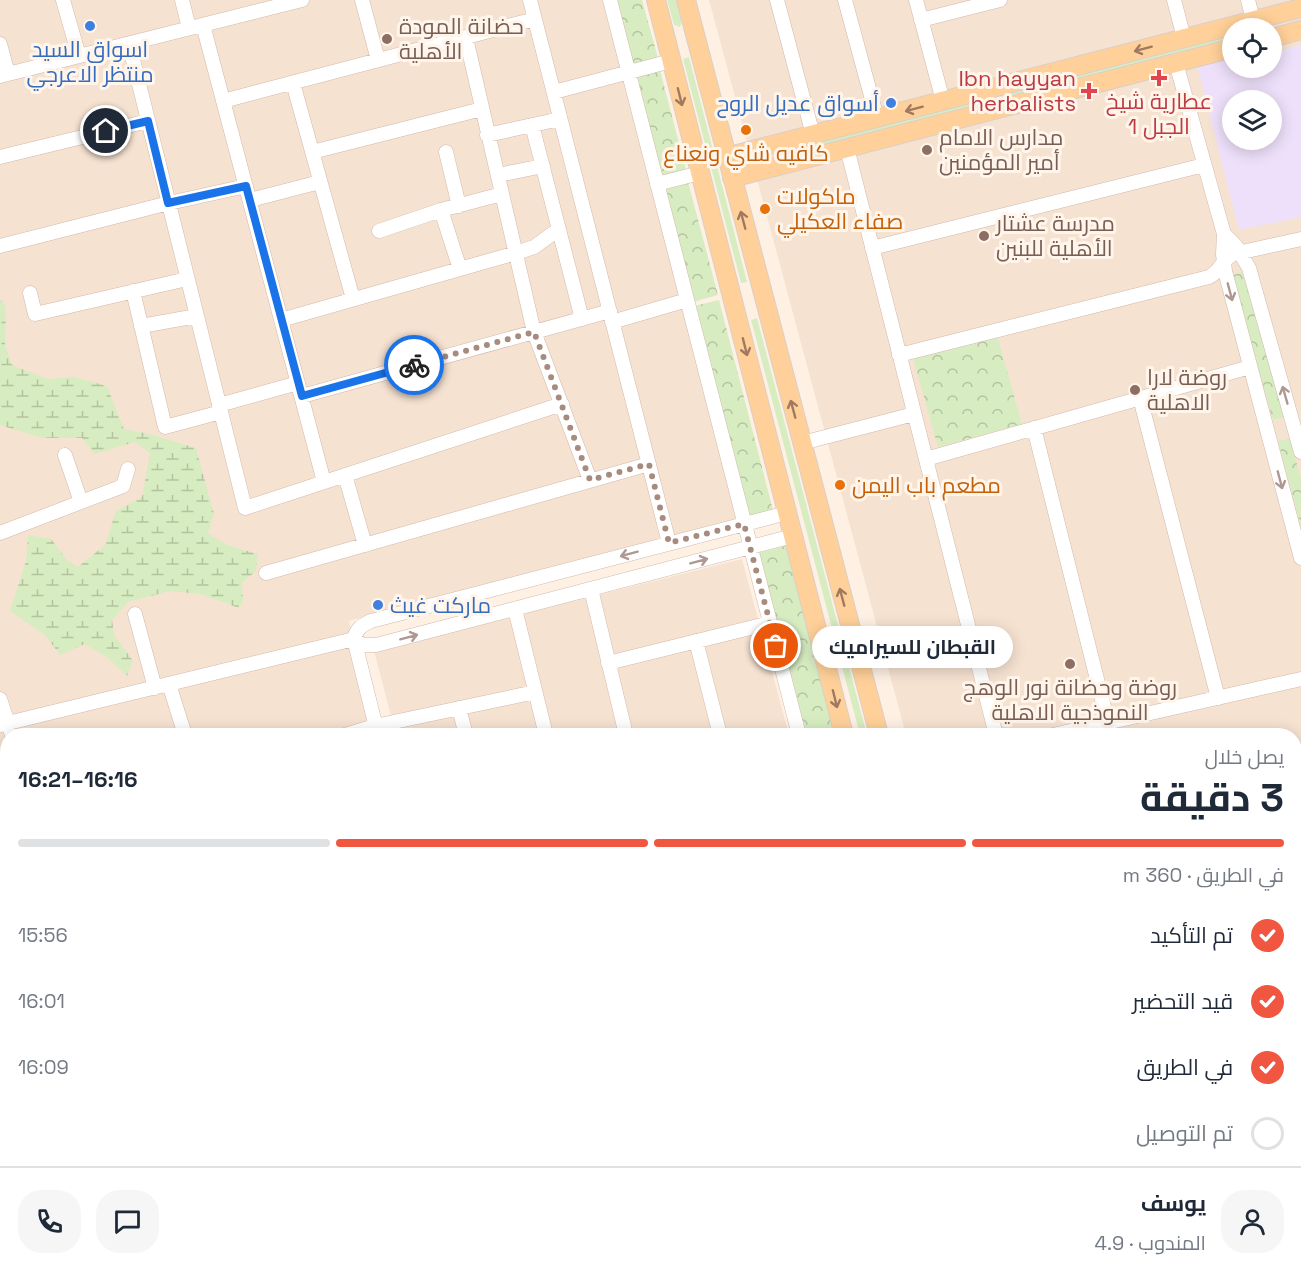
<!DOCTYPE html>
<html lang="ar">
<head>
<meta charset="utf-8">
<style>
  body { margin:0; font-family:"Space Grotesk",Cairo,sans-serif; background:#f6f6f7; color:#1f2937; direction:rtl; height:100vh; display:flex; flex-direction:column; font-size:22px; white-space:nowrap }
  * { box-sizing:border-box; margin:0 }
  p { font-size:20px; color:#747a83 }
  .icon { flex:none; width:33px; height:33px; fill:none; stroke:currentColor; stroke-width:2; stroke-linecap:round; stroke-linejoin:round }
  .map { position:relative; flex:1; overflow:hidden; direction:ltr }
  .sheet { position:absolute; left:0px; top:728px; width:1302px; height:560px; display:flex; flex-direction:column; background:#fff; border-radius:24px 24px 0 0; box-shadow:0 3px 15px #0003; direction:rtl }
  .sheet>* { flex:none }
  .buttons { position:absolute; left:1222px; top:18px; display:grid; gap:12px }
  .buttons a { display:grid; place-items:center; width:60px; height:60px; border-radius:50%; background:#fff; box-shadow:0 3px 15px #0003; font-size:30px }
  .pin { position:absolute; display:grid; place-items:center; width:51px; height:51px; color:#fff; margin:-26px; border:3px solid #fff; border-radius:50%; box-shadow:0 2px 6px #0007 }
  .courier { position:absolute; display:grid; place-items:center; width:60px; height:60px; margin:-30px; border:4px solid #1a73e8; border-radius:50%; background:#fff; color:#222; box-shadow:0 2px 8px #0007 }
  .bubble { position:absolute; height:42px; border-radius:21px; background:#fff; box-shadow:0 3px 15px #0003; font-size:20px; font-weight:700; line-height:42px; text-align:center; direction:rtl }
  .summary em { font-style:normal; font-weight:700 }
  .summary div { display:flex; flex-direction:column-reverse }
  .summary { display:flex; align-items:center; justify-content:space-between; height:102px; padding:0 18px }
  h1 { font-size:39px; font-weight:700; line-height:45px }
  .bar { display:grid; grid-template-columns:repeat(4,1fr); gap:9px 6px; align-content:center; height:72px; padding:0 18px }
  .bar i { height:8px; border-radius:4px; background:#e0e1e3 }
  .bar .current { background:#f15740 }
  .bar p { grid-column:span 4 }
  .line { display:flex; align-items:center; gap:15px; padding:0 18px; border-top:2px solid #e0e1e3 }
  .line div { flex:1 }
  .round { display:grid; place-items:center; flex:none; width:63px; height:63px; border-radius:24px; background:#f6f6f7 }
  ol { padding:0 18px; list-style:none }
  li { display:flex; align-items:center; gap:18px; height:66px }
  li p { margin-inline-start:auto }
  li .icon { padding:6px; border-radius:50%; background:#f15740; color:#fff; stroke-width:4 }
  li:last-child { color:#747a83 }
  li i { width:33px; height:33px; border:3px solid #e0e1e3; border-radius:50% }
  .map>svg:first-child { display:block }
  .residential { fill:#f6e2d1; fill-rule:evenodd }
  .education { fill:#eee0fa; fill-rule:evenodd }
  .green { fill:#d7edc1 }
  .forest { fill:url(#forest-crowns) }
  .wetland { fill:url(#wetland-marsh) }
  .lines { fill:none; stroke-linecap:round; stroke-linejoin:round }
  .minor-casing { stroke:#d2b9ab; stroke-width:15 }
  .major-casing { stroke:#d9cfcb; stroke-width:20 }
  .minor { stroke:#fff; stroke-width:14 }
  .major { stroke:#ffd099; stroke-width:18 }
  .oneway { stroke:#a07960 }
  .oneway2 { stroke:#ae9891 }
  .done { stroke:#a78b7e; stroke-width:6; stroke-dasharray:0 10.8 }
  .route { stroke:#1a73e8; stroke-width:8 }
  .shop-dot { fill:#3f7fe0; stroke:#fff5eb; stroke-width:2 }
  .education-dot { fill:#8d6e63; stroke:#fff5eb; stroke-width:2 }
  .health-dot { fill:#e0444e; stroke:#fff5eb; stroke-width:2 }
  .food-dot { fill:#e8710a; stroke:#fff5eb; stroke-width:2 }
  .labels { text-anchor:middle; stroke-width:6; stroke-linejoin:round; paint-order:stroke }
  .education-label { font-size:22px; fill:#785e54; stroke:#fff5eb; text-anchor:start }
  .shop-label { font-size:22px; fill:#366cbe; stroke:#fff5eb }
  .health-label { font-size:22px; fill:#be3a42; stroke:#fff5eb; text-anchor:end }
  .food-label { font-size:22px; fill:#c56008; stroke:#fff5eb; text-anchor:start }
</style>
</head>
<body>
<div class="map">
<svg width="1301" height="1286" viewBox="0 0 1301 1286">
  <defs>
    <pattern id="forest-crowns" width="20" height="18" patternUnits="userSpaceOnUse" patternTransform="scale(1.5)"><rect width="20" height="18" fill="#d7edc1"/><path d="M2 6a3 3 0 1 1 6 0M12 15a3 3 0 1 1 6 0" fill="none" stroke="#b3c39f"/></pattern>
    <pattern id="wetland-marsh" width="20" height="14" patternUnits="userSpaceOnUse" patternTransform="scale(1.5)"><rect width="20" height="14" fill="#d7edc1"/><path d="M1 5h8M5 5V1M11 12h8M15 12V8" fill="none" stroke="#b3c39f"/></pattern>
  </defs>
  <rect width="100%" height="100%" fill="#fef1e4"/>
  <!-- residential -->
  <path class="residential" d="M0,0H604L736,519L349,621L374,735H8V1051L0,1053Z
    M709,0H1301V764L1295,765L1294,735H906ZM1233,28H1272V68H1233ZM1233,100H1272V140H1233Z
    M742,559L789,735H396L374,651Z
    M1301,842V1286H1041L1040,1280H1294V844Z
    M7,1094L8,1280H949L951,1286H0V1095Z"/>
  <!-- education -->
  <path class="education" d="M1301,45V217L1239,230L1197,65L1232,56L1233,68H1272V53ZM1233,100H1272V140H1233Z"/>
  <!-- green -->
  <path class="green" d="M667,0H676L682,21L680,27L674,25Z
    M1233,33V39L1008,98L1006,92Z
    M689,57L747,282L741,283L683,59Z
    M977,100L978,106L774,160L772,154Z
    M757,318L867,735H860L751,320Z"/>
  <!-- forest -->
  <path class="forest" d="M616,0H642L658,58L634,65Z
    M660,70L687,174L663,181L635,76Z
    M687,178L718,295L693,302L663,185Z
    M1243,272L1284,417L1273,420L1233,275Z
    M719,300L773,510L749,516L694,306Z
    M997,335L1022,424L938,447L913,358Z
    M1290,439L1301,479V526L1278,441Z
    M789,545L840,735H805L758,553Z
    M900,1280H958L959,1286H902Z"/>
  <!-- wetland -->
  <path class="wetland" d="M0,299L6,307L5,345L12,365L48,379L74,377L107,386L124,429L150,434L196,448L214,514L208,533L227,545L258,554L256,571L242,583L243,601L239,608L200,594L170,591L128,602L112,620L114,635L133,661L127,676L108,658L85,644L60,655L45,635L10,611L26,561L28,535L51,539L67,560L78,567L105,545L116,511L142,497L150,453L135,442L95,454L82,438H42L0,425Z"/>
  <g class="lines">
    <defs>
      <path id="minor" d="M63,0L79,56
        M182,0L189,28
        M362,0L378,60
        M530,0L669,543
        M610,0L799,735
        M777,0L813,135
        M845,0L877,118
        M916,0L943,101
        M1174,0L1184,38
        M1248,0L1253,20
        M921,20L1000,0
        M203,25L324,482
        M466,38L534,332L590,480
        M0,44L8,74
        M129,44L245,508L562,404
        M1176,63L1224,234L1223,254L1225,271L1301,558
        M0,76L302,0
        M293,83L353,299
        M554,92L671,61
        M223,101L535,19
        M532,125L582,319
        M487,135L560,119
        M847,148L996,735
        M312,152L482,109
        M446,152L459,206
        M0,157L148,121
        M498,175L543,166
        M657,184L700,173
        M250,200L320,182
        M441,210L460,269
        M379,231L441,210L502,194
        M1224,234L1236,246L1249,268L1301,452
        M0,246L169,203L246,186
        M872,248L1204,165
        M133,291L165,427L221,412
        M30,293L35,314L187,279
        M281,320L516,253L534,247L559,229
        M612,322L687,300
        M141,326L197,316
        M899,355L1209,277C1220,272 1222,260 1233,254L1301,239
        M302,396L610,311
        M1140,398L1218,698
        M219,405L298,383
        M1034,428L1108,723
        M802,443L914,414
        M65,455L81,502
        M926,459L1250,367
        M345,475L365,545
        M0,533L123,486L128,469
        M266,573L649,464
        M591,589L626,735
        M515,609L546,735
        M135,614L155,688
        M696,641L720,735
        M608,663L770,623
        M169,684L185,735
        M0,699L12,735
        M459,708L466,735
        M0,725L354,639L363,645H376L793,536
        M345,735L375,726L535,692
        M378,735L354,639C356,629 362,625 371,621L787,513
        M1053,735L1301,679
        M0,838L8,836
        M1294,899L1301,898
        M0,919L8,917
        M1294,979L1301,978
        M0,995L8,994
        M1294,1039L1301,1016
        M1294,1063L1301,1082
        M0,1166L8,1165
        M0,1177L8,1185
        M1294,1220L1301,1194
        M0,1268L8,1261
        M613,1280L619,1286
        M893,1280L895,1286
        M969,1280L970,1286
        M1025,1280L1027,1286
        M1105,1280L1106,1286
        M82,1286L89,1280
        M193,1286L200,1280
        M300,1286L307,1280
        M404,1286L411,1280
        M516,1286L523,1280
        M713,1286L720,1280
        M830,1286L837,1280
        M1282,1286L1283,1280"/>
      <path id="major" d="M656,0L844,735
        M686,0L879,735
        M1272,38L1301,30
        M726,157L1301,8
        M732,178L1233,48
        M1294,794L1301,793
        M1294,817L1301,815
        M0,1059L8,1057
        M0,1084L8,1083
        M982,1280L983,1286
        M1014,1280L1016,1286"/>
    </defs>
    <!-- minor casing -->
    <use href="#minor" class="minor-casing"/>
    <!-- major casing -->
    <use href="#major" class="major-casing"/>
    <!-- minor -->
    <use href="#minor" class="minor"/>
    <!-- major -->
    <use href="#major" class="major"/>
  </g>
  <!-- one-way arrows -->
  <defs><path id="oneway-shaft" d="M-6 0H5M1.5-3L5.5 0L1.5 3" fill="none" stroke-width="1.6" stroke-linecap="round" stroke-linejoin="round" transform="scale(1.5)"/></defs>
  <g class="oneway">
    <use href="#oneway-shaft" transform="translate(1143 49) rotate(165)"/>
    <use href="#oneway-shaft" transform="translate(680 97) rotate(76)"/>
    <use href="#oneway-shaft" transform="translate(914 109) rotate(165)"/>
    <use href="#oneway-shaft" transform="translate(743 220) rotate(-105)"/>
    <use href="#oneway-shaft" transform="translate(745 347) rotate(76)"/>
    <use href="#oneway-shaft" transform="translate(793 409) rotate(-105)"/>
    <use href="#oneway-shaft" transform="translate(842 597) rotate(-105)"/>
    <use href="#oneway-shaft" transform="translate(835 699) rotate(76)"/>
  </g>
  <g class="oneway2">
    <use href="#oneway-shaft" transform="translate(1230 292) rotate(75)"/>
    <use href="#oneway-shaft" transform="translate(1285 395) rotate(-106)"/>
    <use href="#oneway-shaft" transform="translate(1280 480) rotate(75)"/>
    <use href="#oneway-shaft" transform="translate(629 554) rotate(165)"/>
    <use href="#oneway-shaft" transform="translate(699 561) rotate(-15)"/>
    <use href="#oneway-shaft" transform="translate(409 637) rotate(-15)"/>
  </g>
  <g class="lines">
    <!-- done -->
    <path class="done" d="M414,365L534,332L590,480L649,464L669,543L744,524L776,646"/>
    <!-- route -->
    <path class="route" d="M106,131L148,121L168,203L246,186L302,396L414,365"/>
  </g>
  <!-- markers -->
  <g class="shop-dot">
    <circle cx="90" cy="26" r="6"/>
    <circle cx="891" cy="103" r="6"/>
    <circle cx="378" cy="605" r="6"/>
  </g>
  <g class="education-dot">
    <circle cx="387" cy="39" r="6"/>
    <circle cx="927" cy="150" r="6"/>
    <circle cx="984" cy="236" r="6"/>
    <circle cx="1135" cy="390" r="6"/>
    <circle cx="1070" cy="664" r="6"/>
  </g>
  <g class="health-dot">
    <path d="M1156 69h6v6h6v6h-6v6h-6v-6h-6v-6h6z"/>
    <path d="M1086 82h6v6h6v6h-6v6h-6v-6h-6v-6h6z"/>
  </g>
  <g class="food-dot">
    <circle cx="746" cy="130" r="6"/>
    <circle cx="765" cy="209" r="6"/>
    <circle cx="840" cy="485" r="6"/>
  </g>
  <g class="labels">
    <!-- education labels -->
    <g class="education-label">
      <text x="399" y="34">حضانة المودة<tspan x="399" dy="25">الأهلية</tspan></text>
      <text x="939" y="145">مدارس الامام<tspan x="939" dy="25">أمير المؤمنين</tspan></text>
      <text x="996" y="231">مدرسة عشتار<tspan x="996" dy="25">الأهلية للبنين</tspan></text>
      <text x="1147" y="385">روضة لارا<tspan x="1147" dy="25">الاهلية</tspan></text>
      <text x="1070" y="695" text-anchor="middle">روضة وحضانة نور الوهج<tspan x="1070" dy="25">النموذجية الاهلية</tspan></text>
    </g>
    <!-- shop labels -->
    <g class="shop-label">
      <text x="90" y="57">اسواق السيد<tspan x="90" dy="25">منتظر الاعرجي</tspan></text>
      <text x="879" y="111" text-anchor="end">أسواق عديل الروح</text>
      <text x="390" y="613" text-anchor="start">ماركت غيث</text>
    </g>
    <!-- health labels -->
    <g class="health-label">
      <text x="1076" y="86">Ibn hayyan<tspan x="1076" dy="25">herbalists</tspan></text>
      <text x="1159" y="109" text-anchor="middle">عطارية شيخ<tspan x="1159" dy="25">الجبل 1</tspan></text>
    </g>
    <!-- food labels -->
    <g class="food-label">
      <text x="746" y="161" text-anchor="middle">كافيه شاي ونعناع</text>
      <text x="777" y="204">ماكولات<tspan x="777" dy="25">صفاء العكيلي</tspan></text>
      <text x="852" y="493">مطعم باب اليمن</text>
    </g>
  </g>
</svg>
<div class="buttons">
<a><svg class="icon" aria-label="locate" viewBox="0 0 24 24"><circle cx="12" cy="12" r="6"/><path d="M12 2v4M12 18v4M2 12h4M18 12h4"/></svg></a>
<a><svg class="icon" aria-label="layers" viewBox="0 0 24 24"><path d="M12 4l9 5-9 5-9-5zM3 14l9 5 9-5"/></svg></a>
</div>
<div class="pin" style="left:776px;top:646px;background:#ea580c"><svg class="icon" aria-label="bag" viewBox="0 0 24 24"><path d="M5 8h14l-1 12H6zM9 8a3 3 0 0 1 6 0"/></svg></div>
<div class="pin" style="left:106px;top:131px;background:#1f2937"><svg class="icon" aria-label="home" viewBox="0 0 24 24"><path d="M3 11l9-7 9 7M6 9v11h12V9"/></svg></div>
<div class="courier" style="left:414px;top:365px"><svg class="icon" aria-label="bike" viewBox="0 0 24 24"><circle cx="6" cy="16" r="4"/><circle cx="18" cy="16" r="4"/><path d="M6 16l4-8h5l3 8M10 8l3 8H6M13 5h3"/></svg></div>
<div class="bubble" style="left:812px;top:626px;width:201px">القبطان للسيراميك</div>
<section class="sheet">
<div class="summary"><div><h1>3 دقيقة</h1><p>يصل خلال</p></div><em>16:16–16:21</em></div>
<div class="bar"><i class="current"></i><i class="current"></i><i class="current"></i><i></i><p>في الطريق · 360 m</p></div>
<ol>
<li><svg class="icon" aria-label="check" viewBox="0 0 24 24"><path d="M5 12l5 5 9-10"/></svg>تم التأكيد<p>15:56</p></li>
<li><svg class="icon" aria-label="check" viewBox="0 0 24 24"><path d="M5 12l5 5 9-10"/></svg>قيد التحضير<p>16:01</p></li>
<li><svg class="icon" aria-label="check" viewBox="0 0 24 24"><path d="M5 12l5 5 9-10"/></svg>في الطريق<p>16:09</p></li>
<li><i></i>تم التوصيل</li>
</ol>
<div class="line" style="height:108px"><a class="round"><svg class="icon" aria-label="person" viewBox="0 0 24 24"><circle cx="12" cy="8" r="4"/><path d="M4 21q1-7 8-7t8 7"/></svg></a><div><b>يوسف</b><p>المندوب · 4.9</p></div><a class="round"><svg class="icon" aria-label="chat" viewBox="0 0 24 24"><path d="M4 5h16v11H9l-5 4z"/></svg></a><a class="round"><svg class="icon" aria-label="phone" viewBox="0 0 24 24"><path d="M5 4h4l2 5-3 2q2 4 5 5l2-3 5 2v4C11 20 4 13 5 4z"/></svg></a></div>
</section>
</div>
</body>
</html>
